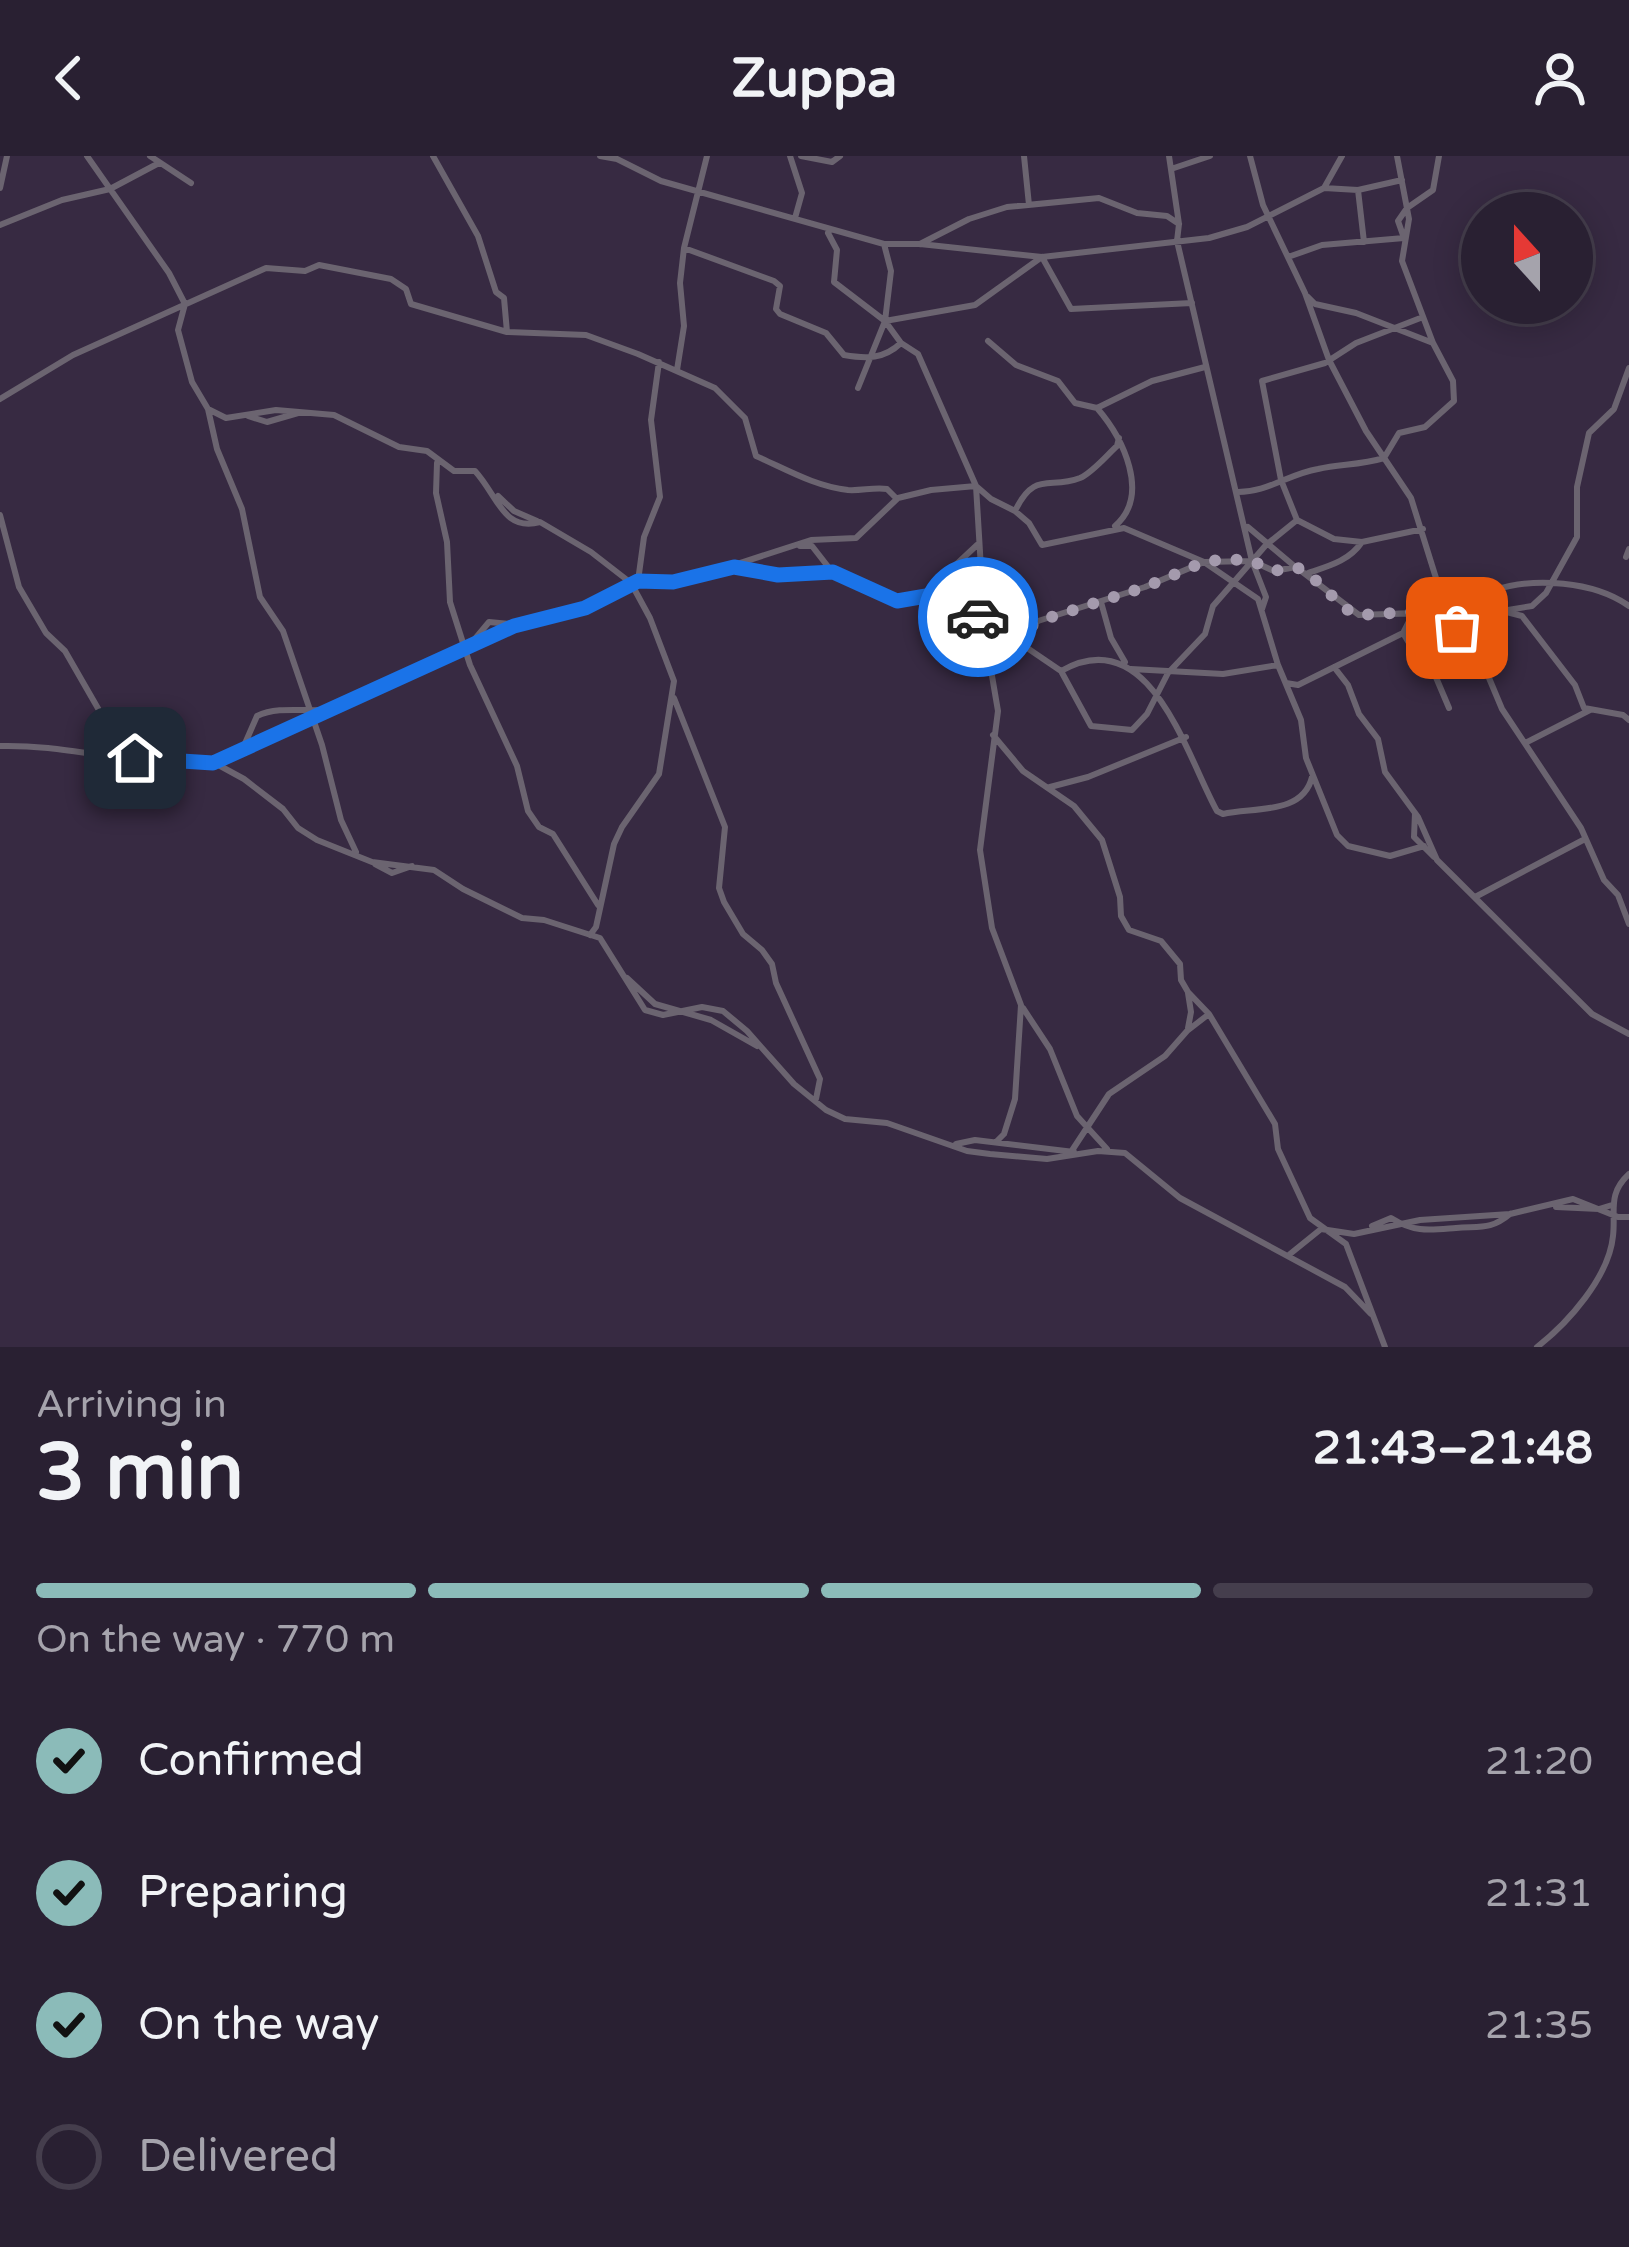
<!DOCTYPE html>
<html lang="en">
<head>
<meta charset="utf-8">
<style>
  body { margin:0; font-family:"Varela Round",sans-serif; background:#31283a; color:#f1f3f6; height:100vh; display:flex; flex-direction:column; font-size:45px; white-space:nowrap }
  * { box-sizing:border-box; margin:0 }
  p { font-size:39px; color:#a5a3ac }
  .icon { flex:none; width:66px; height:66px; fill:none; stroke:currentColor; stroke-width:2; stroke-linecap:round; stroke-linejoin:round }
  .map { position:relative; height:1191px; overflow:hidden }
  .panel { display:flex; flex-direction:column; background:#292032; flex:1 }
  .panel>* { flex:none }
  .needle { width:78px; rotate:339deg }
  .fabs { position:absolute; left:1461px; top:36px; display:grid; gap:24px }
  .fabs a { display:grid; place-items:center; width:132px; height:132px; border-radius:50%; background:#292032; box-shadow:0 6px 30px #0003,0 0 0 3px #453e4d; font-size:60px }
  .pin { position:absolute; display:grid; place-items:center; width:102px; height:102px; color:#fff; margin:-51px; border-radius:24px; box-shadow:0 6px 18px #0006 }
  .courier { position:absolute; display:grid; place-items:center; width:120px; height:120px; margin:-60px; border:9px solid #1a73e8; border-radius:50%; background:#fff; color:#222; box-shadow:0 3px 15px #0007 }
  .summary em { font-style:normal; font-weight:700 }
  .summary div { display:flex; flex-direction:column-reverse }
  .summary { display:flex; align-items:center; justify-content:space-between; height:204px; padding:0 36px }
  h1 { font-size:78px; font-weight:700; line-height:90px }
  .bar { display:grid; grid-template-columns:repeat(4,1fr); gap:18px 12px; align-content:center; height:144px; padding:0 36px }
  .bar i { height:15px; border-radius:9px; background:#453e4d }
  .bar .on { background:#8bbbb9 }
  .bar p { grid-column:span 4 }
  ol { padding:0 36px; list-style:none }
  li { display:flex; align-items:center; gap:36px; height:132px }
  li p { margin-inline-start:auto }
  li .icon { padding:12px; border-radius:50%; background:#8bbbb9; color:#111; stroke-width:4 }
  li:last-child { color:#a5a3ac }
  li i { width:66px; height:66px; border:6px solid #453e4d; border-radius:50% }
  header { display:flex; justify-content:space-between; align-items:center; height:156px; padding:0 36px; background:#292032; font-size:54px; font-weight:700 }
  .map>svg:first-child { display:block }
  .lines { fill:none; stroke-linecap:round; stroke-linejoin:round }
  .street { stroke:#6b6470; stroke-width:6 }
  .done { stroke:#a49aad; stroke-width:12; stroke-dasharray:0 21.6 }
  .route { stroke:#1a73e8; stroke-width:15 }
</style>
</head>
<body>
<header><svg class="icon" aria-label="back" viewBox="0 0 24 24"><path d="M15 5l-7 7 7 7"/></svg>Zuppa<svg class="icon" aria-label="person" viewBox="0 0 24 24"><circle cx="12" cy="8" r="4"/><path d="M4 21q1-7 8-7t8 7"/></svg></header>
<div class="map">
<svg width="1629" height="1191" viewBox="0 0 1629 1191">
  <rect width="100%" height="100%" fill="#372a42"/>
  <g class="lines">
    <!-- street -->
    <path class="street" d="M87,0L169,117L185,148L178,174L192,226L208,253L226,262L276,254L334,259L399,291L427,295L454,315H475C498,340 503,376 540,366L591,396L631,427L650,462L674,525L659,618L622,671L614,688L596,771L590,779
      M150,0L191,27
      M433,0L478,80L496,136L504,142L507,176L586,179L638,198L715,232L745,262L756,300C786,313 814,330 848,334C861,335 874,331 887,333L896,342
      M600,0L617,3L661,25L884,88L891,115L885,165L901,187L918,198L976,330L991,343L1015,355C1035,314 1049,334 1080,322C1092,317 1107,299 1117,290L1119,282
      M790,0L802,37L795,62
      M801,0L832,6L840,0
      M1024,0L1029,49
      M1169,0L1179,68L1177,85L1252,405L1266,441L1262,453
      M1250,0L1263,49L1305,137L1329,204L1366,275L1411,342L1446,454L1489,522L1502,553L1581,672L1604,724L1618,739L1629,768
      M1171,13L1210,0
      M0,32L7,0
      M1324,32L1358,34L1402,24
      M1358,34L1364,86
      M0,69L62,44L110,33L159,7
      M828,77L837,94L834,126L885,165L975,149L1039,103
      M885,88H920L1042,101L1209,82L1247,71L1324,32L1342,0
      M920,88L969,63L1007,51L1099,42L1137,57L1167,60L1179,68
      M684,92L774,125L780,130L776,153L780,158L826,177L844,199C867,203 884,203 901,187
      M1042,101L1071,153L1192,147
      M1288,101L1322,89L1404,82L1398,65L1407,52L1433,34L1439,0
      M1308,141L1315,148L1356,157L1433,187
      M988,185L1016,209L1058,225L1075,247L1097,252C1123,282 1151,339 1115,370
      M677,214L684,170L680,127L684,92L707,0
      M858,232L885,165
      M0,243L73,199L266,112L305,115L319,109L391,123L406,133L411,148L507,176
      M1097,252L1152,225L1205,211
      M208,253L217,293L242,353L260,441L283,475L322,589L341,664L356,696
      M248,260L267,266L298,257
      M437,307L436,337L447,386L450,446L470,509L517,610L528,655L539,671L553,678L598,749
      M976,330L982,429L996,476L991,514L998,555L980,694L992,772L1021,849L1015,943L1004,978L996,986
      M1236,336C1267,337 1288,318 1318,313C1341,308 1360,309 1384,302L1399,277L1425,271L1454,245L1453,225L1433,187L1402,105L1409,63L1397,0
      M498,340L514,355L537,365
      M1015,355L1029,367L1042,389L1124,372L1204,406L1258,443L1278,509
      M0,359L19,431L46,477L65,495L111,575L115,602
      M1248,371L1293,409
      M1362,386L1334,383L1297,364L1281,324L1262,225L1325,207L1356,187L1423,161
      M800,390H812L833,417L897,445L931,439L956,442L996,476L1014,483L1061,515L1091,570L1132,574L1147,558L1168,517L1205,478L1213,450L1266,389L1297,364
      M1626,401L1629,393
      M737,411L778,419L831,416
      M1308,417C1329,410 1349,405 1362,386L1423,373
      M638,425L644,381L660,341L651,264L659,206
      M931,439L945,419L977,389
      M1101,446L1111,482L1125,506
      M1472,447L1522,460L1575,529L1584,552L1623,559L1629,564
      M1508,454L1532,450L1546,437L1577,381V331L1589,277L1614,253L1629,212
      M1403,477L1418,502L1432,512L1449,552
      M1014,483L1038,465L1145,431L1204,406L1252,405L1274,415L1296,411L1359,459C1390,457 1422,459 1452,453C1468,449 1479,439 1494,434C1534,421 1594,425 1629,450
      M469,490L489,466L510,468
      M1334,511L1348,529L1359,558L1378,583L1385,616L1418,661L1437,704L1592,858L1629,878
      M1131,513L1223,518L1278,509L1301,564L1306,602L1337,679L1348,690L1390,700L1424,690
      M1061,515C1150,464 1186,599 1217,655L1223,658C1254,651 1303,659 1312,621
      M1286,527L1298,529L1403,477L1423,438L1438,426
      M674,542L725,671L719,732L724,746L743,778L762,794L772,808L776,827L820,923L816,943
      M112,575L150,601
      M993,579L1023,615L1074,650L1102,684L1120,741L1121,760L1129,774L1161,785L1180,808L1181,824L1188,836L1209,858L1275,968L1278,993L1310,1062L1346,1088L1385,1191
      M1525,587L1590,554
      M0,590C69,588 138,612 208,606C220,605 232,597 243,592L257,560C280,549 309,557 335,553L513,469L585,452L631,427L694,422L811,384L856,382L898,342L931,334L976,330
      M246,590L312,563
      M213,606L244,623L283,653L298,672L317,684L372,706L434,714L463,733L522,762L544,764L600,782L645,854L663,859L702,851L723,855L747,875L794,928L826,954L845,963L887,967L967,995L990,998L1047,1003L1098,995L1125,997L1180,1042L1345,1131L1371,1158
      M1050,631L1088,621L1186,581
      M1415,657L1414,681L1434,701
      M375,708L392,717L412,710
      M1477,740L1585,683
      M627,822L655,848L711,864L757,890
      M1023,852L1050,893L1077,960L1107,993
      M1188,872L1191,856L1188,837
      M956,988L975,984L1074,996
      M1071,996L1109,938L1165,900L1187,875L1209,858
      M1556,1051L1599,1053L1612,1049
      M1372,1070L1391,1062C1415,1077 1430,1074 1456,1072C1480,1070 1491,1074 1510,1058
      M1290,1098L1321,1073L1354,1078L1420,1064L1510,1058L1573,1043L1618,1061H1629
      M1537,1191C1568,1167 1609,1121 1613,1080C1616,1055 1607,1038 1629,1018"/>
  </g>
  <g class="lines">
    <!-- done -->
    <path class="done" d="M978,461L996,476L1014,482L1039,465L1145,431L1204,406L1226,403L1252,405L1274,415L1296,411L1308,417L1346,453L1359,459L1447,454L1457,472"/>
    <!-- route -->
    <path class="route" d="M135,602L213,607L514,470L585,452L638,425L673,426L734,411L778,419L833,416L897,445L932,439L956,442L978,461"/>
  </g>
</svg>
<div class="fabs">
<a><svg class="needle" viewBox="-14 -14 28 28"><path d="M0-13l5 13h-10z" fill="#e53935"/><path d="M0 13l5-13h-10z" fill="#a5a3ac"/></svg></a>
</div>
<div class="pin" style="left:1457px;top:472px;background:#ea580c"><svg class="icon" aria-label="bag" viewBox="0 0 24 24"><path d="M5 8h14l-1 12H6zM9 8a3 3 0 0 1 6 0"/></svg></div>
<div class="pin" style="left:135px;top:602px;background:#1f2937"><svg class="icon" aria-label="home" viewBox="0 0 24 24"><path d="M3 11l9-7 9 7M6 9v11h12V9"/></svg></div>
<div class="courier" style="left:978px;top:461px"><svg class="icon" aria-label="car" viewBox="0 0 24 24"><path d="M5 17H2v-5l4-1 3-4h7l3 4 3 1v5h-3M9 17h6M6 11h13"/><circle cx="7" cy="17" r="2"/><circle cx="17" cy="17" r="2"/></svg></div>
</div>
<section class="panel">
<div class="summary"><div><h1>3 min</h1><p>Arriving in</p></div><em>21:43–21:48</em></div>
<div class="bar"><i class="on"></i><i class="on"></i><i class="on"></i><i></i><p>On the way · 770 m</p></div>
<ol>
<li><svg class="icon" aria-label="check" viewBox="0 0 24 24"><path d="M5 12l5 5 9-10"/></svg>Confirmed<p>21:20</p></li>
<li><svg class="icon" aria-label="check" viewBox="0 0 24 24"><path d="M5 12l5 5 9-10"/></svg>Preparing<p>21:31</p></li>
<li><svg class="icon" aria-label="check" viewBox="0 0 24 24"><path d="M5 12l5 5 9-10"/></svg>On the way<p>21:35</p></li>
<li><i></i>Delivered</li>
</ol>
</section>
</body>
</html>
